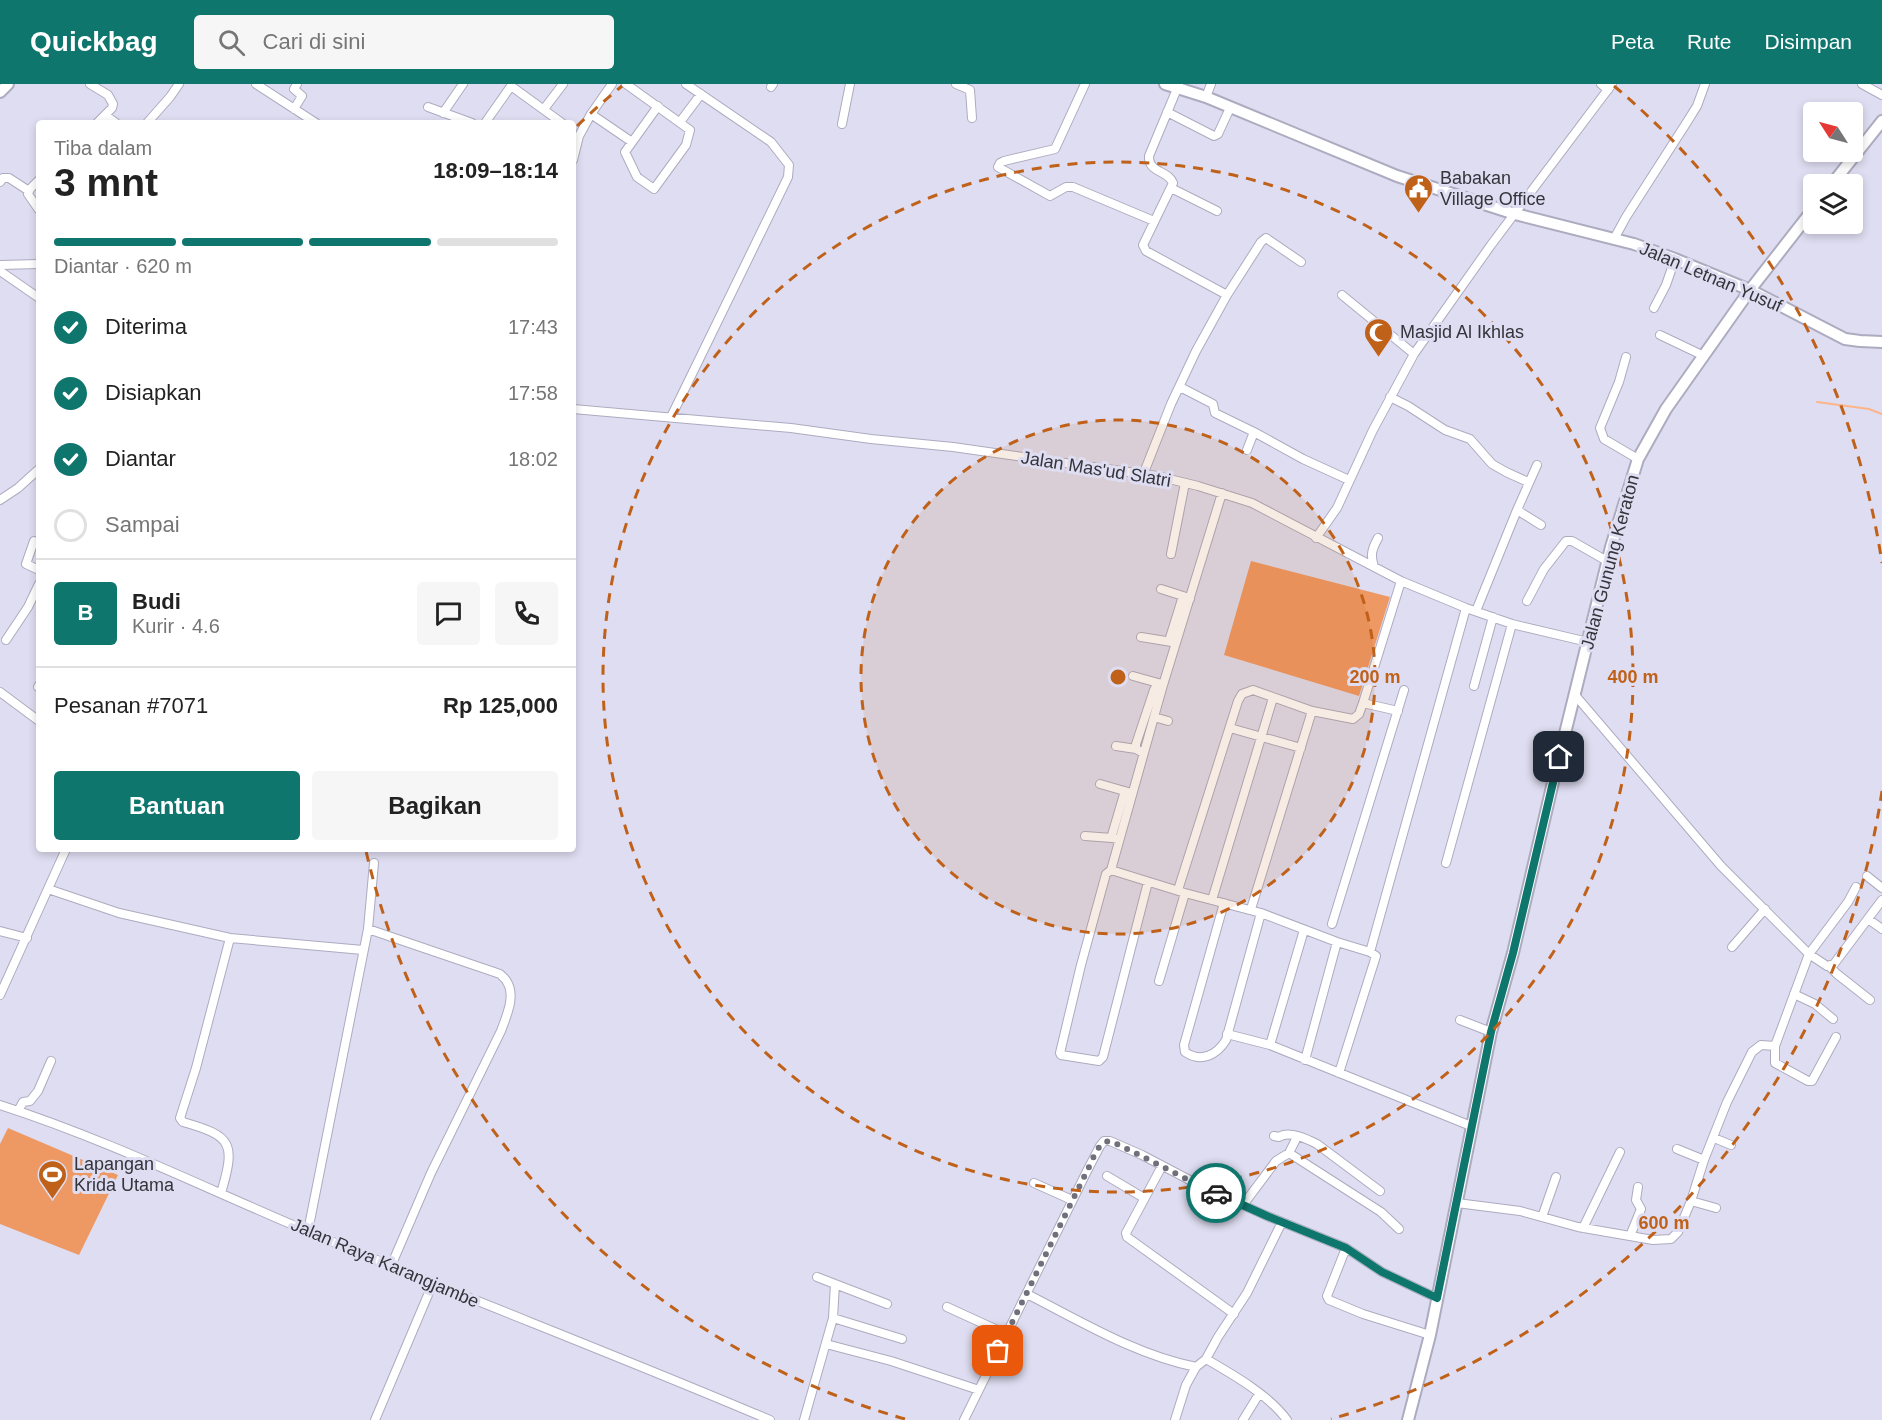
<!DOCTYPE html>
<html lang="id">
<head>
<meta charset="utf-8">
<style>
  body { margin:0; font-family:Helvetica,sans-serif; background:#f6f6f6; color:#222; height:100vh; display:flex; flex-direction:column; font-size:22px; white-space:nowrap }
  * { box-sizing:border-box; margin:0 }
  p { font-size:20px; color:#767676 }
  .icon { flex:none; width:33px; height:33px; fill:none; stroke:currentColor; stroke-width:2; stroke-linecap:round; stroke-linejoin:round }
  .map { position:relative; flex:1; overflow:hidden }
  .side { position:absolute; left:36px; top:36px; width:540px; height:732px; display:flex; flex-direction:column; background:#fff; border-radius:6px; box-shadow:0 3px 9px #0003 }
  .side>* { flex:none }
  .needle { width:39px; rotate:306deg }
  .tools { position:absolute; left:1803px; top:18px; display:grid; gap:12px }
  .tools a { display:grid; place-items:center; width:60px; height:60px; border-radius:6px; background:#fff; box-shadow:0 3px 9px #0003; font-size:30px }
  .pin { position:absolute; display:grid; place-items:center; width:51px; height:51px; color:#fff; margin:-26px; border-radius:12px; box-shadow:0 3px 9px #0006 }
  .courier { position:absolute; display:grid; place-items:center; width:60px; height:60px; margin:-30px; border:4px solid #0f766e; border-radius:50%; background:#fff; color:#222; box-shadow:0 2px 8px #0007 }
  .head em { font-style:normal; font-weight:700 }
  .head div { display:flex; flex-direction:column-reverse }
  .head { display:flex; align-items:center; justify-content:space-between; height:102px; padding:0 18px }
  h1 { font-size:39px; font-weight:700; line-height:45px }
  .bar { display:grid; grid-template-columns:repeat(4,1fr); gap:9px 6px; align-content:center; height:72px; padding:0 18px }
  .bar i { height:8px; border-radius:4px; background:#e0e0e0 }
  .bar .on { background:#0f766e }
  .bar p { grid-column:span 4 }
  .line { display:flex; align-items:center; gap:15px; padding:0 18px; border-top:2px solid #e0e0e0 }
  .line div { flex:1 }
  .round { display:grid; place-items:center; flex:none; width:63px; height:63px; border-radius:6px; background:#f6f6f6 }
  ol { padding:0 18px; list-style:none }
  li { display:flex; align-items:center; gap:18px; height:66px }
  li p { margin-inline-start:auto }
  li .icon { padding:6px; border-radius:50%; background:#0f766e; color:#fff; stroke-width:4 }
  li:last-child { color:#767676 }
  li i { width:33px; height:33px; border:3px solid #e0e0e0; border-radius:50% }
  .cta { display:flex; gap:12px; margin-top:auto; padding:12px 18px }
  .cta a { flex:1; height:69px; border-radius:6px; background:#0f766e; color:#fff; font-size:24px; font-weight:700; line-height:69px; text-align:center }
  .cta a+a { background:#f6f6f6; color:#222 }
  header { display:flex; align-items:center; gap:36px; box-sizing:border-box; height:84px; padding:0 30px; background:#0f766e; color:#fff }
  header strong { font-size:28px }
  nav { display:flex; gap:33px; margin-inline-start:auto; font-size:21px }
  .search { width:420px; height:54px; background:#f6f6f6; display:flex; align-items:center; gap:15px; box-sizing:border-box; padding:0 21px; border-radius:6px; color:#767676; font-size:22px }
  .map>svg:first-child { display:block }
  .green { fill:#ee9864 }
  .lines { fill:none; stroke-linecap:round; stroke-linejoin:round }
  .stream { stroke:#fcb489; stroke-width:2 }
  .street-casing { stroke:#adabbf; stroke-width:10 }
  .secondary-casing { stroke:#adabbf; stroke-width:14 }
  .street { stroke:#fff; stroke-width:8 }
  .secondary { stroke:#fff; stroke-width:10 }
  .done { stroke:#706f7b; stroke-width:6; stroke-dasharray:0 10.8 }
  .route { stroke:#0f766e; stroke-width:8 }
  .ring { fill:none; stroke:#c0611a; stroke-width:3; stroke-dasharray:10 8 }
  .labels { text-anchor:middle; stroke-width:6; stroke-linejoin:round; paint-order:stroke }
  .poi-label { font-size:18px; fill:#34343b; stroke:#dfddf1; text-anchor:start }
  .street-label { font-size:18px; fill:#34343b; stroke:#dfddf1 }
  .centre { fill:#c0611a; stroke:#dfddf1; stroke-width:3 }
  .ring-label { font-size:18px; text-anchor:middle; font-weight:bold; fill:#c0611a; stroke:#dfddf1; stroke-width:6; stroke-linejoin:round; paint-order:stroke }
</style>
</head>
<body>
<header>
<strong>Quickbag</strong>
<div class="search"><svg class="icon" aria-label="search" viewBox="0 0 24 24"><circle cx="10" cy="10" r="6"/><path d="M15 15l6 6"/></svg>Cari di sini</div>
<nav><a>Peta</a><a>Rute</a><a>Disimpan</a></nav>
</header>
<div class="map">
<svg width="1882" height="1336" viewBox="0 0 1882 1336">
  <rect width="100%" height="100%" fill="#dfddf1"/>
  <!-- green -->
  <path class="green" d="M1251,477L1390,513L1359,612L1224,571Z
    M8,1044L118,1091L79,1171L0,1140V1060Z"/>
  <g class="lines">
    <!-- stream -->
    <path class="stream" d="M1817,318L1869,325L1882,330"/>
    <defs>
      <path id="street" d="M90,0L108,11L113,20L112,24L97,39
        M256,0L316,39
        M626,0L690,46L686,61L654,105L637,93L625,68L658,22
        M956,0L970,6L972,34
        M1085,0L1055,65L1004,77L1000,79L998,83L1050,112L1066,103H1073L1154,137
        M1601,0L1608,6
        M1862,0L1882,11
        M771,3L773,0
        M1206,13L1211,0
        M428,23L472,39
        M294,25L302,12L294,5L297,0
        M544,25L563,0
        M1167,28L1214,52L1218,50L1230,24
        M443,29L463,0
        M591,30L632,58
        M105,31L116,39
        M680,38L701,10
        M147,39L170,13L179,0
        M485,39L511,2L562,39
        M842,40L850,0
        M573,76L579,52L591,30L612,0
        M39,96L30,105L28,110L39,126
        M0,98L3,94H9L29,107
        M1171,104L1217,127
        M1614,155L1626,133L1687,38L1697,22L1705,0
        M0,181L39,180
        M0,187L39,214
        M1227,211L1261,158L1266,154L1301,178
        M1342,211L1414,270
        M1654,224L1666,201L1675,175
        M1660,251L1704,272
        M1626,273L1619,298L1600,344L1604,355L1638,375
        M1180,303L1213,320L1215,329L1254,348L1247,366
        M1390,313L1408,322L1445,346L1470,355L1492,380L1506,388L1528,398
        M573,325L791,344L871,355L953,363L1157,392L1198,402L1252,419L1401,497L1466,524L1512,540L1588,558
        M671,333L788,93L789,81L771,58L686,0
        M1254,348L1303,375L1349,396
        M1143,391L1171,320L1196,267L1227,211L1146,167L1143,161L1173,99C1168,86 1148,89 1149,72L1179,0
        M0,416L18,404L39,385
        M1517,426L1537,381
        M1316,454L1337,424L1373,346L1414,270L1491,161L1612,0
        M34,457L26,480L39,486
        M1171,470L1185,399
        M1374,483C1370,471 1372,465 1378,454
        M1161,505L1183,512
        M1527,517L1544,485L1566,457H1572L1607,477
        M1476,527L1517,426L1541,441
        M1141,553L1172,558
        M6,556L28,523L39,500
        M1169,557L1183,512L1190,515
        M1133,592L1158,599
        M1474,602L1493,533
        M38,603L39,601
        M0,608L39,637
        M1575,611L1721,782L1809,870L1827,882L1834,880L1882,816
        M1363,619L1398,627
        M1154,633L1168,637
        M1230,644L1301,664
        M1116,662L1136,665
        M1143,669L1136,665V660L1154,606L1158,599L1163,601
        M1100,700L1128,708
        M1085,752L1112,754
        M1119,755L1112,754V751L1125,707
        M1446,779L1512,540
        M1111,786L1163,601L1222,409
        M1867,792L1882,804
        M1148,798L1103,973L1099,977L1061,971L1060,969L1081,881L1106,790L1111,786L1185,809L1261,829L1337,858L1370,868L1466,524
        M48,805L119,829L230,854L363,866
        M1178,806L1238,617L1242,610L1253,606L1312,627L1353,635L1359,630L1363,619L1401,497
        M1212,816L1273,614
        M1224,819L1184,961L1185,968C1201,979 1217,971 1226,956L1261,829
        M1251,825L1312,627
        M1868,835L1882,845
        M1332,840L1404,606
        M368,845L500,890C503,893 506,895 507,898C516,912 506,933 501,947L431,1089L391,1182
        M0,847L27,854
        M1732,863L1765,825
        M1829,882L1837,890L1870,916
        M1159,897L1185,809
        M1794,910L1815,920L1833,935
        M0,911L66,765
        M1460,936L1491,948
        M1227,950L1270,961L1471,1042
        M1270,961L1304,846
        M1775,962V979L1808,997H1812L1836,953
        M1305,976L1337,858
        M1339,989L1376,872L1370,868
        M0,1021C106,1055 205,1104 307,1147C461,1212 617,1271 770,1336
        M18,1027L23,1018L30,1017L38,1007L51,977
        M1274,1052L1279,1053C1289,1046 1307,1055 1317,1060L1380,1107
        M1714,1054L1731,1061
        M1677,1065L1704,1076
        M1289,1069L1297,1053
        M1162,1082L1126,1149L1127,1153L1234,1230
        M1107,1092L1144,1114
        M1034,1099L1072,1116
        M221,1109C236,1059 232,1052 183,1038L180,1034L196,984L230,854
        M1691,1117L1716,1124
        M1457,1119L1520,1127L1578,1143L1653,1156L1671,1155L1678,1148L1691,1117L1704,1076L1727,1018L1752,968L1761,961L1775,962L1809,870L1848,818L1856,803
        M1243,1121L1276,1077L1289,1069L1381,1128L1399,1145
        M1542,1133L1556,1093
        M1583,1144L1620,1068
        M308,1147L368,845L374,779
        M1630,1152L1641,1125L1636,1116L1638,1103
        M1346,1164L1327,1212L1329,1216L1363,1230L1430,1251
        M817,1193L835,1200
        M1027,1210C1082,1238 1136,1271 1196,1283L1206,1275C1232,1290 1269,1311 1287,1336
        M947,1223L1006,1250
        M833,1234L835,1200L887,1220
        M826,1260L891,1277L979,1306
        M1206,1275L1218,1253L1247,1209L1282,1138
        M375,1336L433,1199
        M804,1336L833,1234L902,1255
        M964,1336L1087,1087L1100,1062L1104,1057H1110L1142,1071L1201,1102L1267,1132L1346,1164L1382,1188L1437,1214
        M1175,1336L1186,1301L1196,1283
        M1243,1336L1259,1310"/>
      <path id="secondary" d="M1165,0L1206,13L1397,92L1515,130L1634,160L1675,175L1750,206L1845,255L1860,257L1882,258
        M0,8L8,0
        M1832,100L1882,37
        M1408,1336L1430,1251L1491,948L1513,869L1554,694L1611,463L1638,375L1666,325L1750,206L1814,124"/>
    </defs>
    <!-- street casing -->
    <use href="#street" class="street-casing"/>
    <!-- secondary casing -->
    <use href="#secondary" class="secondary-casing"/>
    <!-- street -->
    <use href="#street" class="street"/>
    <!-- secondary -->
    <use href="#secondary" class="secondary"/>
  </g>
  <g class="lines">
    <!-- done -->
    <path class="done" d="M998,1267L1087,1087C1093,1076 1097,1058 1110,1057C1146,1073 1180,1093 1216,1109"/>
    <!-- route -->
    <path class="route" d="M1216,1109L1267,1132L1346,1164L1382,1188L1437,1214L1491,948L1513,869L1559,673"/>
  </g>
  <!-- distance rings -->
  <circle cx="1118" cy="593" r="257" fill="#c0611a" fill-opacity=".12"/>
  <g class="ring">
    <circle cx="1118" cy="593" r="257"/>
    <circle cx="1118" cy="593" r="515"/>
    <path d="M1882 707A772 772 0 0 1 1331 1335M905 1335A772 772 0 0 1 366 767M577 42A772 772 0 0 1 622 2M1614 2A772 772 0 0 1 1882 479"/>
  </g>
  <!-- icons -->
  <defs>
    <symbol id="civic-pin" viewBox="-11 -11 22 30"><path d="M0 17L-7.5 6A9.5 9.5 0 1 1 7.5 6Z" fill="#c0611a" stroke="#dfddf1"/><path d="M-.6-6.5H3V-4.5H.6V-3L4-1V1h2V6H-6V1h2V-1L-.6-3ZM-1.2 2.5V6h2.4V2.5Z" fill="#fff"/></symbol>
    <symbol id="mosque-pin" viewBox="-11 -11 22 30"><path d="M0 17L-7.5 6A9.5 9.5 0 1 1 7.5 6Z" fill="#c0611a" stroke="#dfddf1"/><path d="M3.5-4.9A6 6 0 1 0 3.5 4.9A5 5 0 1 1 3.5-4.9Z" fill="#fff"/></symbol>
    <symbol id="stadium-pin" viewBox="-11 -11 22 30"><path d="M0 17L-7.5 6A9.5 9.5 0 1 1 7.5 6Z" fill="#c0611a" stroke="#dfddf1"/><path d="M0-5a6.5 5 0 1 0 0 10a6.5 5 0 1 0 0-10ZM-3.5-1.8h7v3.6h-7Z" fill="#fff"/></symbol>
  </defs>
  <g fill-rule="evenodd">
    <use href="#civic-pin" x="1402" y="88" width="33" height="45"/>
    <use href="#mosque-pin" x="1362" y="232" width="33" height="45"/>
    <use href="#stadium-pin" x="36" y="1074" width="33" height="45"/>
  </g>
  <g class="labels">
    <!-- poi labels -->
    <g class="poi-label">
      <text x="1440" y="100">Babakan<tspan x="1440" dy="21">Village Office</tspan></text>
      <text x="1400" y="254">Masjid Al Ikhlas</text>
      <text x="74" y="1086">Lapangan<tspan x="74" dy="21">Krida Utama</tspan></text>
    </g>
    <!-- street labels -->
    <g class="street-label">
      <text transform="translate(1711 193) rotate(23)" y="6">Jalan Letnan Yusuf</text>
      <text transform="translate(1096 385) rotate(9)" y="6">Jalan Mas'ud Slatri</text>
      <text transform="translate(1610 478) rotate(-75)" y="6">Jalan Gunung Keraton</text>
      <text transform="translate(385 1179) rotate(23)" y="6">Jalan Raya Karangjambe</text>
    </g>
  </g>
  <circle cx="1118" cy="593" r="9" class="centre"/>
  <g class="ring-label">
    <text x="1375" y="599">200 m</text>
    <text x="1633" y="599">400 m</text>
    <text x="1664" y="1145">600 m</text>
  </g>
</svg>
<div class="tools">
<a><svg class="needle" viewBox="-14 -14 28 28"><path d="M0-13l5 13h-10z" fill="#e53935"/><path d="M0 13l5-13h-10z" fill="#767676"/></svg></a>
<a><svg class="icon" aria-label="layers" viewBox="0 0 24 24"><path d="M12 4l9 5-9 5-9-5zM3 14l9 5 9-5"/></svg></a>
</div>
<div class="pin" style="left:998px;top:1267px;background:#ea580c"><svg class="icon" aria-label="bag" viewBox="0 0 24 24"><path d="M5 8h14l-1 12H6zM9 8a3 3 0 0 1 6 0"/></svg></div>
<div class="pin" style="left:1559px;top:673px;background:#1f2937"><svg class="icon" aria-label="home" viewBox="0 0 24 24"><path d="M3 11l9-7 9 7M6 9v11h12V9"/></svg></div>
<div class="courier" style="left:1216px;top:1109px"><svg class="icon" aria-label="car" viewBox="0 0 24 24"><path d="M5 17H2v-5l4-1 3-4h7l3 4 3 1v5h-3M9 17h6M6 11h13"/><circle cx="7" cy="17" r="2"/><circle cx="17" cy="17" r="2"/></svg></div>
<section class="side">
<div class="head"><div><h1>3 mnt</h1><p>Tiba dalam</p></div><em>18:09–18:14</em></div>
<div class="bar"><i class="on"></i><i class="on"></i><i class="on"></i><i></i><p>Diantar · 620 m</p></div>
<ol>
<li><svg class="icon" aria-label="check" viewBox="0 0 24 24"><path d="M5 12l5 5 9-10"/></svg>Diterima<p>17:43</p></li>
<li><svg class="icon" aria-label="check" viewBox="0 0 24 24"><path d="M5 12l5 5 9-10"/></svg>Disiapkan<p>17:58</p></li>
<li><svg class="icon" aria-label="check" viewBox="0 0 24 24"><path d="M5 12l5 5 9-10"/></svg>Diantar<p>18:02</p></li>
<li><i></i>Sampai</li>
</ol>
<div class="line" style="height:108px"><b class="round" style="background:#0f766e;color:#fff">B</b><div><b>Budi</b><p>Kurir · 4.6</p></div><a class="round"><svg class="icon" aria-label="chat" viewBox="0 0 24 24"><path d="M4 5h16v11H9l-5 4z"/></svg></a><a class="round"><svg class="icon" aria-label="phone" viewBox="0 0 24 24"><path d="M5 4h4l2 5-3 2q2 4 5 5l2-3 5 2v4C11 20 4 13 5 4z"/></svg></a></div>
<div class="line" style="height:78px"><div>Pesanan #7071</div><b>Rp 125,000</b></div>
<div class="cta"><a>Bantuan</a><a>Bagikan</a></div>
</section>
</div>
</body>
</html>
